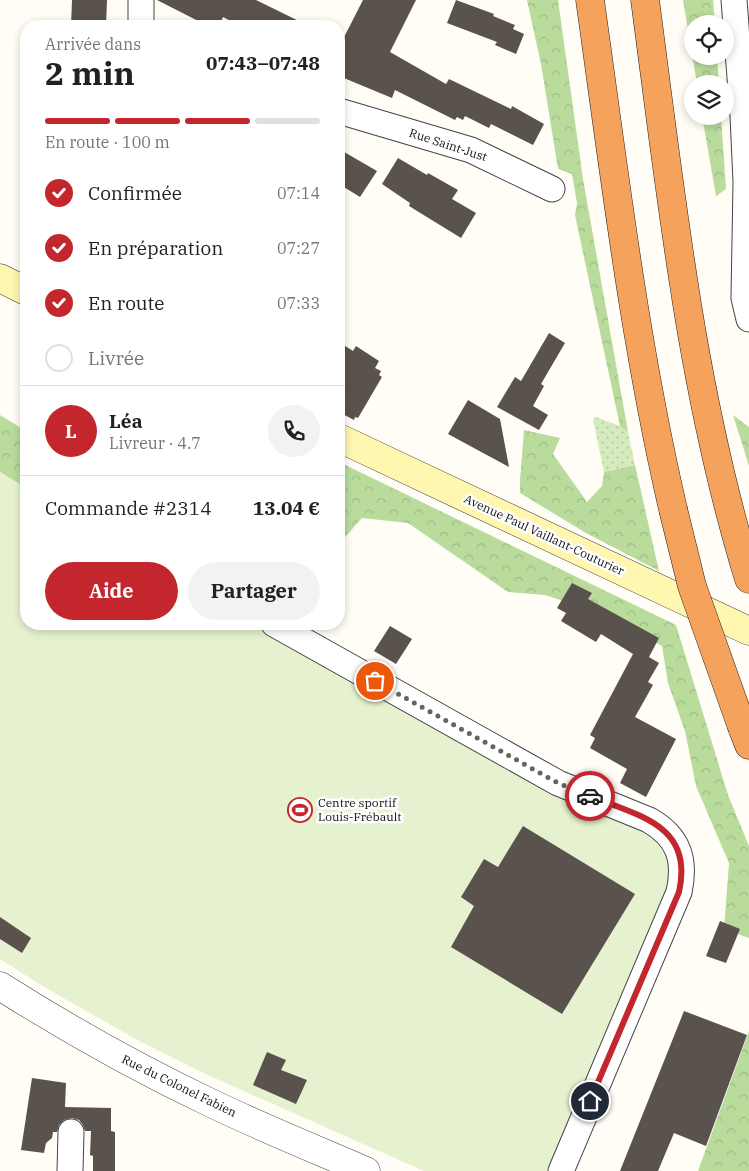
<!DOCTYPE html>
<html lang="fr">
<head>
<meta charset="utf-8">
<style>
  body { margin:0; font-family:"IBM Plex Serif",serif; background:#f2f2f2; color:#202124; height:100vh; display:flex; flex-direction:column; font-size:19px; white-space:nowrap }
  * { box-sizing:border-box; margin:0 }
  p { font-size:16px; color:#757577 }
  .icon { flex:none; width:28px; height:28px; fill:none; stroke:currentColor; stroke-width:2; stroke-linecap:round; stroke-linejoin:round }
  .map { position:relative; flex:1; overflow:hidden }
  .sheet { position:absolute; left:20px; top:20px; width:325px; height:610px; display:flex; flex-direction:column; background:#fff; border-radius:20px; box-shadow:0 2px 8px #0003 }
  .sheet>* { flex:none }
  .fabs { position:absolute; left:684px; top:15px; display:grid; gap:10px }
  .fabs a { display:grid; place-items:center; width:50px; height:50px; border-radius:50%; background:#fff; box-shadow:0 2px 8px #0003; font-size:25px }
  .pin { position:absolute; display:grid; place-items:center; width:42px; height:42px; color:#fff; margin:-21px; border:2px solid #fff; border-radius:50%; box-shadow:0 1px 5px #0007 }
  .courier { position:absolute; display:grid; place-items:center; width:50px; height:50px; margin:-25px; border:4px solid #c4262e; border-radius:50%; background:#fff; color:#222; box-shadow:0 1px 6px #0007 }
  .head em { font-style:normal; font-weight:800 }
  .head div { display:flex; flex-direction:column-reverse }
  .head { display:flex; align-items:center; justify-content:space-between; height:85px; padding:0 25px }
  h1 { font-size:32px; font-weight:800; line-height:38px }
  .bar { display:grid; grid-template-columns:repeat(4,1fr); gap:8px 5px; align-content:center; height:60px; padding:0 25px }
  .bar i { height:6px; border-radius:4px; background:#e0e0e0 }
  .bar .current { background:#c4262e }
  .bar p { grid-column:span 4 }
  .line { display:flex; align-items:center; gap:12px; padding:0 25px; border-top:1px solid #e0e0e0 }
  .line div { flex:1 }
  .round { display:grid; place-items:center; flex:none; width:52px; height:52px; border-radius:26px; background:#f2f2f2 }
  ol { padding:0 25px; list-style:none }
  li { display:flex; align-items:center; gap:15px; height:55px }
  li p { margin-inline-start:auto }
  li .icon { padding:5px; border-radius:50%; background:#c4262e; color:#fff; stroke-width:4 }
  li:last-child { color:#757577 }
  li i { width:28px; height:28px; border:2px solid #e0e0e0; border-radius:50% }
  .cta { display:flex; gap:10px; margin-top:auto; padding:10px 25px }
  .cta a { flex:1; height:58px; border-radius:30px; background:#c4262e; color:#fff; font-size:20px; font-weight:800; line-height:58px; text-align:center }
  .cta a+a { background:#f2f2f2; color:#202124 }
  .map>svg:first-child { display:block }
  .grass { fill:url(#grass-dots) }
  .forest { fill:url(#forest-crowns) }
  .pitch { fill:#e6f2cf }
  .building { fill:#5a524d }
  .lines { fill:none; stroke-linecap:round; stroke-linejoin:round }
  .minor-casing { stroke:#444; stroke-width:27 }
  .tertiary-casing { stroke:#444; stroke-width:29 }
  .secondary-casing { stroke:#333; stroke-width:29 }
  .motorway-casing { stroke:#222; stroke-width:29 }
  .minor { stroke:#fff; stroke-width:25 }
  .tertiary { stroke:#fff; stroke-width:28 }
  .secondary { stroke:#fff6b0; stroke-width:28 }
  .motorway { stroke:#f5a25d; stroke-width:28 }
  .motorway-bridge-casing { stroke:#222; stroke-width:29; stroke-linecap:butt }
  .motorway-bridge { stroke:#f5a25d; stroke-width:28 }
  .done { stroke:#646461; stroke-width:5; stroke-dasharray:0 9 }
  .route { stroke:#c4262e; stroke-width:6 }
  .labels { text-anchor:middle; stroke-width:5; stroke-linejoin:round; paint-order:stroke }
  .street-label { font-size:12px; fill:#111; stroke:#fff }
  .poi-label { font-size:12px; fill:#111; stroke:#fff; text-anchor:start }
</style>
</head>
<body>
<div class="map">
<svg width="749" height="1171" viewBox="0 0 749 1171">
  <defs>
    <pattern id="grass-dots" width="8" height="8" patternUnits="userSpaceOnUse" patternTransform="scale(1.25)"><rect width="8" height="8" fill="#d5ebbd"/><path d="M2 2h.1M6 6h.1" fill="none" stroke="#b6c8a1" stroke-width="1.8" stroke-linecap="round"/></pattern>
    <pattern id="forest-crowns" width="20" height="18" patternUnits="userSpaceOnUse" patternTransform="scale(1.25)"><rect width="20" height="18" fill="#b9dc9c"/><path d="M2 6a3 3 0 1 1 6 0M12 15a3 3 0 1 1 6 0" fill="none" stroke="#9ebc85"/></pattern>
  </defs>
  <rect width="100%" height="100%" fill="#fffdf5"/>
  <!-- grass -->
  <path class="grass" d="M596,417L620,426L628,432L635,465L604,472L593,419Z"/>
  <!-- forest -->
  <path class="forest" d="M527,0H558L583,179L628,432L620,426L575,215L577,203L572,174L558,169L541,64Z
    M683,0H713L715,24H692V56H717L719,84H697Z
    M702,116H721L726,189L716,196Z
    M0,415L26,431V488L0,472Z
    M733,415L749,427V466Z
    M524,430L560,438L553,454L587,502L602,486L604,472L635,465L659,571L586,533L520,493V480Z
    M339,462L676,625L728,795L749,846V938L724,929L729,863L696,786L685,731L668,683L662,646L597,612L545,595L508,592L408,523L362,518L339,544Z
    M749,1031V1171H698Z"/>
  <!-- pitch -->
  <path class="pitch" d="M0,472L26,488V624H262L647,829C665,847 669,857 670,883L554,1171H424L201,1072L141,1042L44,987L0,959Z"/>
  <!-- building -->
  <path class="building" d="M72,0H107L106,26H71Z
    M157,0H256L309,26H240L223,17L219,26H208Z
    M363,0H416L390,52L446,84L449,79L511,109L512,106L544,124L533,145L491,124L489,128L465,116L463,120L457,117L455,120L395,90L392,98L339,76V47Z
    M456,0L494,14L493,16L515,25L513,29L524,34L516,54L495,45L497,42L447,23Z
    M339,149L377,171L360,197L339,184Z
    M398,158L427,175L428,173L458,190L452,199L476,213L461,238L409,206L410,203L382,184Z
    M549,333L565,343L541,384L544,386L533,406L548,415L539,430L497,407L515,377L521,381Z
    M339,342L353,351L356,346L379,361L375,368L381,371L379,375L382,377L358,418L355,417L354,420L339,412Z
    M468,400L500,419L509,467L448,434Z
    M572,583L592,593L588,599L659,638L649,657L659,663L648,682L653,685L635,717L676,739L646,797L620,783L627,769L590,748L595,738L590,735L633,654L601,634L596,642L561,621L566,613L557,608Z
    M390,626L412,639L396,664L374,651Z
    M523,826L635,894L562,1014L451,947L474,906L461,897L484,859L498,867Z
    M0,917L31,938L22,953L0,939Z
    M720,921L740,929L726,963L706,956Z
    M684,1011L747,1035L706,1146L674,1133L658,1171H620Z
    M267,1052L286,1060L281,1070L307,1080L296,1104L253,1085Z
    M32,1078L66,1083L65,1107L111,1108V1131L115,1132V1171H93V1156L90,1155L91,1131H85L83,1125L79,1120L72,1118L64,1120L59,1125L57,1132H53L52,1138L46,1143L44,1153L21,1150Z"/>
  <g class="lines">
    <defs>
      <path id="minor" d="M734,0L743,116L746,182L744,298L749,319
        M141,26V0
        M339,111L471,150L552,189
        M274,624L558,783L649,820C679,837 686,860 679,892L561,1171
        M70,1171L71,1132"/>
      <path id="tertiary" d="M0,986C68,1029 139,1069 213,1104C263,1128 315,1149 366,1171"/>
      <path id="secondary" d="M0,278L26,291
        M339,438L749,631"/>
      <path id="motorway" d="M590,0C614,170 634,341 673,509
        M645,0C671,194 691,391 749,579
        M742,727L749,745"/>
    </defs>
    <!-- minor casing -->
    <use href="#minor" class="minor-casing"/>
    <!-- tertiary casing -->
    <use href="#tertiary" class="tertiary-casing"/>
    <!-- secondary casing -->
    <use href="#secondary" class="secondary-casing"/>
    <!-- motorway casing -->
    <use href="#motorway" class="motorway-casing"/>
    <!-- minor -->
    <use href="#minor" class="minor"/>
    <!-- tertiary -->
    <use href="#tertiary" class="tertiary"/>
    <!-- secondary -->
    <use href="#secondary" class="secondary"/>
    <!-- motorway -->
    <use href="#motorway" class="motorway"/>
    <defs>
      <path id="motorway-bridge" d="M673,509L692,586L742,727"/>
    </defs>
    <!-- motorway-bridge casing -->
    <use href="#motorway-bridge" class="motorway-bridge-casing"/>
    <!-- motorway-bridge -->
    <use href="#motorway-bridge" class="motorway-bridge"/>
  </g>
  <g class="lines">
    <!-- done -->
    <path class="done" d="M375,681L558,783L590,796"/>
    <!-- route -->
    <path class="route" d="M590,796C639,816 694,825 679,892L590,1101"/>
  </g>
  <!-- icons -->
  <defs>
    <symbol id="stadium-ring" viewBox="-11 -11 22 22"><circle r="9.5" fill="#fff" stroke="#c4262e" stroke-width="1.5"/><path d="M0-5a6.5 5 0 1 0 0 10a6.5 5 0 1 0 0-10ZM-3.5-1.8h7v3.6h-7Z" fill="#c4262e"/></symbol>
  </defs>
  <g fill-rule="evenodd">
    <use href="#stadium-ring" x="286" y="796" width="28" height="28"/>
  </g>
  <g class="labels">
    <!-- street labels -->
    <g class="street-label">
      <text transform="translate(448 145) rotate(18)" y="4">Rue Saint-Just</text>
      <text transform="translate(544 535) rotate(25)" y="4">Avenue Paul Vaillant-Couturier</text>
      <text transform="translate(179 1086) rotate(26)" y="4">Rue du Colonel Fabien</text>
    </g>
    <!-- poi labels -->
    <g class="poi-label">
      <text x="318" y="807">Centre sportif<tspan x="318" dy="14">Louis-Frébault</tspan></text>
    </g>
  </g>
</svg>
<div class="fabs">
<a><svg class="icon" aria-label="locate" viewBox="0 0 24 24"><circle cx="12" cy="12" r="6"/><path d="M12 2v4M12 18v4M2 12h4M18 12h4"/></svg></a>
<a><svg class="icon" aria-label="layers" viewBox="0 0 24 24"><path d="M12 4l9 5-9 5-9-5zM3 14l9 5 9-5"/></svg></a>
</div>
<div class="pin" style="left:375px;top:681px;background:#ea580c"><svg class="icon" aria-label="bag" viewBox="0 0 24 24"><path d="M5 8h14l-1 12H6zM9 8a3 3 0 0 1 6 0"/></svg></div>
<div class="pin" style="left:590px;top:1101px;background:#1f2937"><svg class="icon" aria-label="home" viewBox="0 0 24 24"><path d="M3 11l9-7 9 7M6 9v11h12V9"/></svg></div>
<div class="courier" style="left:590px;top:796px"><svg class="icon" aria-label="car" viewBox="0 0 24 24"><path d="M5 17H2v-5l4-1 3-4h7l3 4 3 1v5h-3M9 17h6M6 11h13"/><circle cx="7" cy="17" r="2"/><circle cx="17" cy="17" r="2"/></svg></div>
<section class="sheet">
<div class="head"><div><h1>2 min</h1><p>Arrivée dans</p></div><em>07:43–07:48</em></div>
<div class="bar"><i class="current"></i><i class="current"></i><i class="current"></i><i></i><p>En route · 100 m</p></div>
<ol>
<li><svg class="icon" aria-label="check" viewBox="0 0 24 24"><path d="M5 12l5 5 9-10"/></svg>Confirmée<p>07:14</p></li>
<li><svg class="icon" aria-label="check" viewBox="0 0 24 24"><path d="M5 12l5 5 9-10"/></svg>En préparation<p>07:27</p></li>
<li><svg class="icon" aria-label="check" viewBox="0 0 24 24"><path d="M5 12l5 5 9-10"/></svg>En route<p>07:33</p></li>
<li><i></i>Livrée</li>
</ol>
<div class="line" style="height:90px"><b class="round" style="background:#c4262e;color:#fff">L</b><div><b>Léa</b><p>Livreur · 4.7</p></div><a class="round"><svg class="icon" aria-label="phone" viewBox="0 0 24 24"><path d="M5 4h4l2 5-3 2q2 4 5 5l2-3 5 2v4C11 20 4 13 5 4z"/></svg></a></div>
<div class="line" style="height:65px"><div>Commande #2314</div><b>13.04 €</b></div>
<div class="cta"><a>Aide</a><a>Partager</a></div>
</section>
</div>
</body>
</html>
